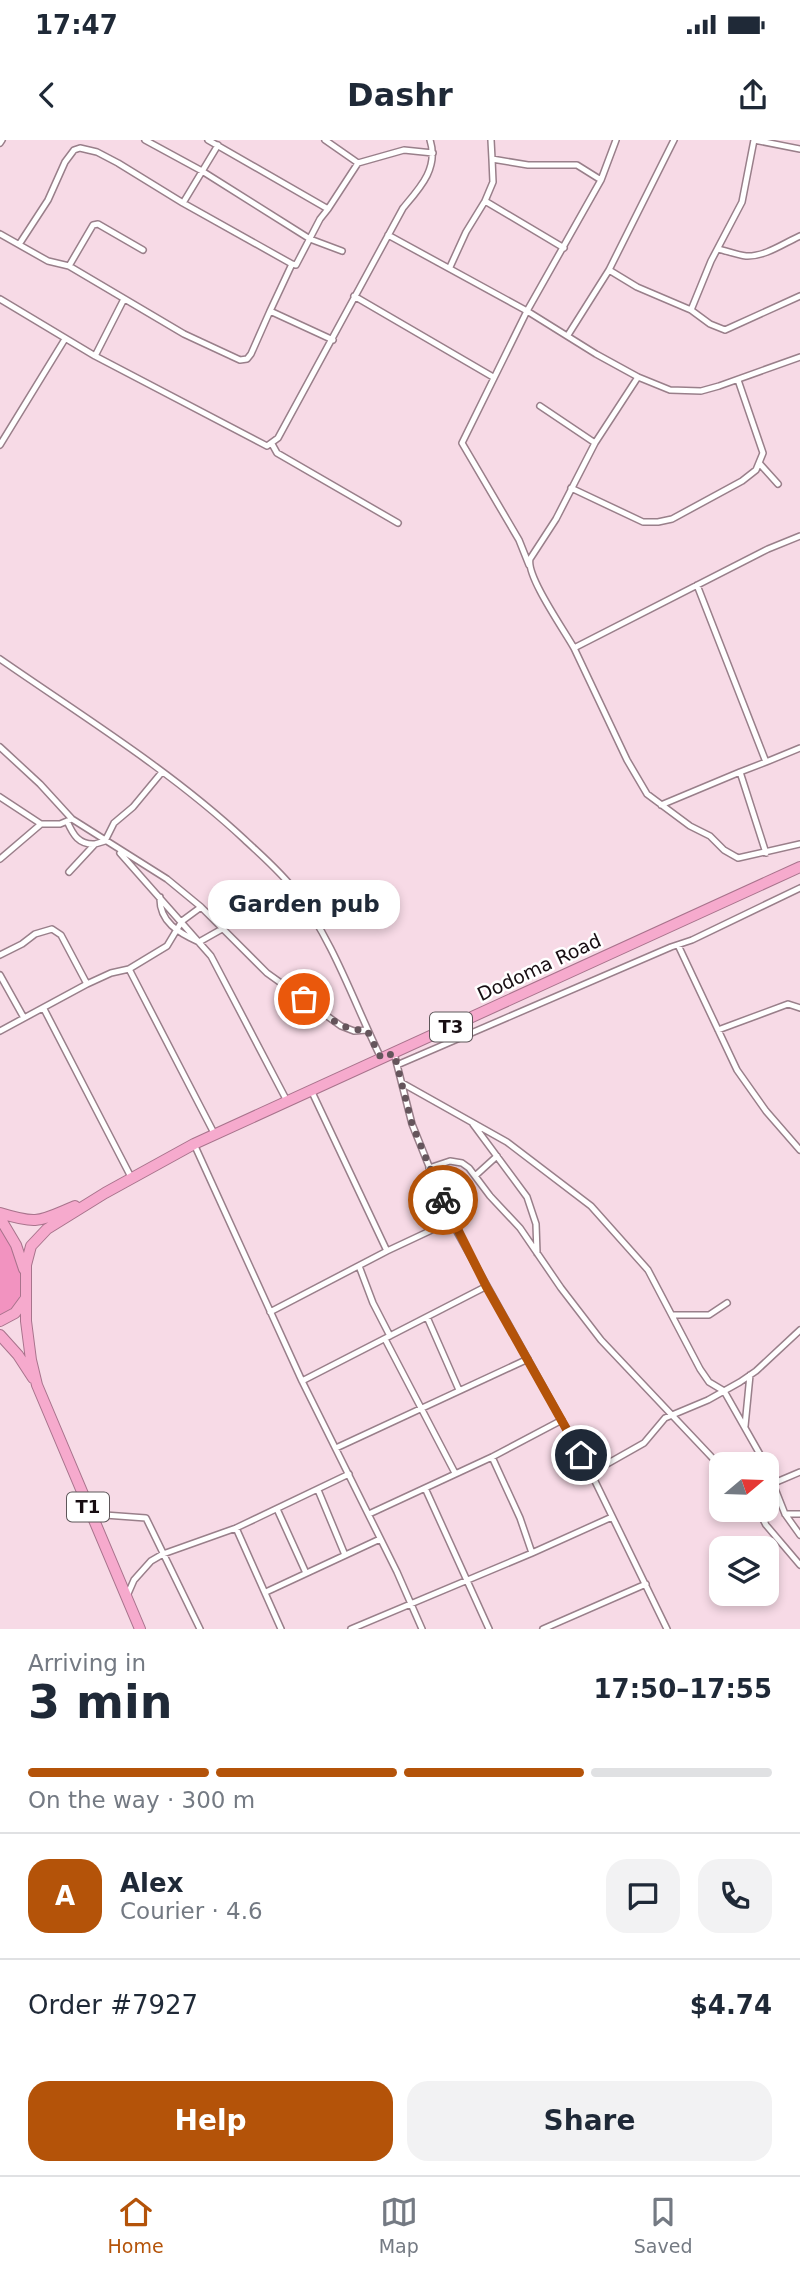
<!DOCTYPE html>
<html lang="en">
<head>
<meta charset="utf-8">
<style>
  body { margin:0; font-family:"DejaVu Sans",sans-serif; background:#f2f2f3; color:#1f2937; height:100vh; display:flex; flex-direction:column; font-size:26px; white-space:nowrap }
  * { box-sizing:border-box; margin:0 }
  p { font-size:23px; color:#747a83 }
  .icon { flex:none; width:38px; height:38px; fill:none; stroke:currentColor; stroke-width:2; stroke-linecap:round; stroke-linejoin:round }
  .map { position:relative; height:1489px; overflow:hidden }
  .details { display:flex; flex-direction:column; background:#fff; flex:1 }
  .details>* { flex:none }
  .needle { width:46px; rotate:71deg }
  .buttons { position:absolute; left:709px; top:1312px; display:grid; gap:14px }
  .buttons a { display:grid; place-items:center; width:70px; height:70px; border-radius:14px; background:#fff; box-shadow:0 4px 10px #0003; font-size:35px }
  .pin { position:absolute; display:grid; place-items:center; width:60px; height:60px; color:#fff; margin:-30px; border:4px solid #fff; border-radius:50%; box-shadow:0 2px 7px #0007 }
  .courier { position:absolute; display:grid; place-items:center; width:70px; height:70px; margin:-35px; border:5px solid #b45309; border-radius:50%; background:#fff; color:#222; box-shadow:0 2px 9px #0007 }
  .bubble { position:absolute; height:49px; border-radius:21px; background:#fff; box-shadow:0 4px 10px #0003; font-size:23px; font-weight:700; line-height:49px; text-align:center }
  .overview em { font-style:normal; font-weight:700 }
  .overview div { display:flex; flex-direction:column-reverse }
  .overview { display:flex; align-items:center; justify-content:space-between; height:119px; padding:0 28px }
  h1 { font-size:46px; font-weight:700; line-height:52px }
  .bar { display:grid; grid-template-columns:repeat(4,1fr); gap:10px 7px; align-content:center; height:84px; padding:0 28px }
  .bar i { height:9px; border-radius:5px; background:#e0e1e3 }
  .bar .selected { background:#b45309 }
  .bar p { grid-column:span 4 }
  .line { display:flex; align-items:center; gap:18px; padding:0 28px; border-top:2px solid #e0e1e3 }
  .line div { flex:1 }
  .round { display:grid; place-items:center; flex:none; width:74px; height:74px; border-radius:21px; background:#f2f2f3 }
  .action { display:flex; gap:14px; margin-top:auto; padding:14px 28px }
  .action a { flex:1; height:80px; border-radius:21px; background:#b45309; color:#fff; font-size:28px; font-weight:700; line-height:80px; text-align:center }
  .action a+a { background:#f2f2f3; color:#1f2937 }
  .status { display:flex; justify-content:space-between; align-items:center; height:49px; padding:0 35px; background:#fff; direction:ltr }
  .status svg { height:19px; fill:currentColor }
  header { display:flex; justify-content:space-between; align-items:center; height:91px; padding:0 28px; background:#fff; font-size:32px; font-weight:700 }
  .menu { display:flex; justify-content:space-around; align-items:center; height:98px; border-top:2px solid #e0e1e3; background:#fff; font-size:19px; color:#747a83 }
  .menu a { display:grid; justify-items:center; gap:4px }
  .menu .selected { color:#b45309 }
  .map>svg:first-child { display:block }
  .green { fill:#f293c0 }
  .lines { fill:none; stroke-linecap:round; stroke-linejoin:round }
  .street-casing { stroke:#997f8a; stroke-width:8 }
  .highway-casing { stroke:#a8738c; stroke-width:12 }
  .street { stroke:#fff; stroke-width:5 }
  .highway { stroke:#f6aacd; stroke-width:10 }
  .done { stroke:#65555c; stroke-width:7; stroke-dasharray:0 12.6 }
  .route { stroke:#b45309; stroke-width:9 }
  .labels { text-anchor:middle; stroke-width:5; stroke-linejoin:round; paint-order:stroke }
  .shield { fill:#fff; stroke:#5d5659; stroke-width:2 }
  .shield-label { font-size:18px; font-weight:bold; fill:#170d12 }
  .street-label { font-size:19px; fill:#170d12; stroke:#fff }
</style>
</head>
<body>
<div class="status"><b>17:47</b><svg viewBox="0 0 49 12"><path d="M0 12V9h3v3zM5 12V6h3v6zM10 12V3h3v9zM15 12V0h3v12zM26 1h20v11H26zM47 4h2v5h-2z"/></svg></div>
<header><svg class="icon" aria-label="back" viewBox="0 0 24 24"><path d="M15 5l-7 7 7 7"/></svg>Dashr<svg class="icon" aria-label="share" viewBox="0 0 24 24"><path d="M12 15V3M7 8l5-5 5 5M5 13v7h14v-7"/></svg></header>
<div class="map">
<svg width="800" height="1489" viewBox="0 0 800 1489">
  <rect width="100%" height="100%" fill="#f7dae6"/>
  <!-- green -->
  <path class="green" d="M0,1085C13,1110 33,1144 13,1170L0,1175Z"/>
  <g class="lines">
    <defs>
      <path id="street" d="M145,0L202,31L310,99L342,111
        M208,0L328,69L358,23L325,0
        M491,0L492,19
        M754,0L800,9
        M0,3L2,0
        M358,23L404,10L433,13
        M485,61L564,108
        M183,63L218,5
        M0,94L48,121L69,126L184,194L240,220L247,219L251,214L270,171L333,200
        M388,95L527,171L596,214L638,237L670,250L701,251L719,246L800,217
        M20,103L48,60L65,22L74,10L80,8L97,12L118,23L183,63L292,124
        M718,109C727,111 737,115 746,116C765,117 784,103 800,96
        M69,126L93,85L98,84L143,110
        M450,127L466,92L485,61L493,42L492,19L528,25H577L601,40
        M609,130L637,147L691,170L711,121L742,62L754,0
        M354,156L493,237
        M0,159L95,216L267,306L278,298L403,68C420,48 439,28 430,0
        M691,170L710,184L725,190L800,156
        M270,171L292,124L296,125L320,79L328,69
        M568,195L609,130L674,0
        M95,216L124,159
        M540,266L595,303
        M272,304L277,313L398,383
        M0,305L65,199
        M760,324L778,344
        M571,348L643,382H658L672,379L742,341L756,330L763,313L738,240
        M800,396L768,409L574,508L627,620L647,654L690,686L710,696L724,710L738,718L800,704
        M529,425L519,400L462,303L527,171L601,40L616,0
        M697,445L766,622L740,632L766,713
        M574,508C564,490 526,436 530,419L556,379L595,303L638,237
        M0,519C82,576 170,630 244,699C262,716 282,733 296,752C334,802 354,863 381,918
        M0,607L40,644L72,679L167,739L201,767L267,833L341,886L354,891L367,890
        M766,622L800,608
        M0,657L41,684
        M661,665L740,632
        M67,681C73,695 79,705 95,704
        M120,713L211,816L287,961
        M0,719L41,684H60L72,679
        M69,732L95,704L105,701L114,683L133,667L162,632
        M160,757C159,782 179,793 199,802L222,789
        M678,805L737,930L766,971L800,1010
        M0,815L22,804L35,794L52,789L61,795L87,844
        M129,829L215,995
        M0,835L24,878
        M44,869L131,1037
        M718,890L788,864L800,868
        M0,891L87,844L111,833L129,829L167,806L182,781L201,767
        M394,913L412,984L451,1081L591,1333L667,1489
        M397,925L671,807L692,800L800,748
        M402,943L507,1002L591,1066L648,1130L700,1229L709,1242L724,1251L766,1325
        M311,950L387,1111
        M473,984L527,1057L536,1084L537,1113
        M194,1004L302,1241L397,1432L422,1489
        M429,1028L450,1021L462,1023L469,1028L490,1056L520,1088L561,1148L601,1200L721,1327
        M475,1036L497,1016
        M359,1126L373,1163L390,1196
        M270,1172L387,1111L451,1081
        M672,1175H709L727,1163
        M427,1177L459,1250
        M385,1199L455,1333
        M302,1241L487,1146
        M745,1286L750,1235
        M336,1308L528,1219
        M766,1326L785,1374L800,1395
        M591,1333L644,1303L665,1278L708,1260L740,1242L756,1231L800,1190
        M774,1343L800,1332
        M425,1348L489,1489
        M318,1350L345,1415
        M277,1369L306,1433
        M758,1370L766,1385L800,1425
        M91,1374L146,1378L200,1489
        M369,1374L492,1317L562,1280
        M785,1374H800
        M236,1388L281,1489
        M532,1413L612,1377
        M266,1452L380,1399
        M127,1456L134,1440L151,1421L163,1414L236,1388L349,1334
        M351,1489L532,1413L520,1378L492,1317
        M543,1489L646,1444"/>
      <path id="highway" d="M0,1073C39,1085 39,1081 75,1066
        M0,1078L16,1105L24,1129
        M0,1181L15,1173L26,1158
        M0,1195L18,1215L33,1238
        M140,1489L37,1245L31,1220L26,1181V1125L31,1106L47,1089L105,1053L194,1004L800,727"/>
    </defs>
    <!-- street casing -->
    <use href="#street" class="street-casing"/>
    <!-- highway casing -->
    <use href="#highway" class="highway-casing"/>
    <!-- street -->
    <use href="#street" class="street"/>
    <!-- highway -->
    <use href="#highway" class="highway"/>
  </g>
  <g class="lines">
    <!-- done -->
    <path class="done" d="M304,859C324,874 342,892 367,890L381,918L394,913L412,984L443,1060"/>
    <!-- route -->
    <path class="route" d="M443,1060L486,1146L581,1315"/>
  </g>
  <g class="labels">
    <!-- shield labels -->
    <g class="shield">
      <rect x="430" y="872.5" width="42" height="29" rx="5"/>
      <rect x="67" y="1352.5" width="42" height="29" rx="5"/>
    </g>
    <g class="shield-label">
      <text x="451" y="893">T3</text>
      <text x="88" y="1373">T1</text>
    </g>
    <!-- street labels -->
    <g class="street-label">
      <text transform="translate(539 827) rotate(-25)" y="7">Dodoma Road</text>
    </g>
  </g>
</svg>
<div class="buttons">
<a><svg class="needle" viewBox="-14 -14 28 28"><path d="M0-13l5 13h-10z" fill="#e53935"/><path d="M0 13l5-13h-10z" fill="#747a83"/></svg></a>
<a><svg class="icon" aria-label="layers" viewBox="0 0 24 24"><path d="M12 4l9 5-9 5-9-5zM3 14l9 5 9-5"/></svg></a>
</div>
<div class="pin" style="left:304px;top:859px;background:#ea580c"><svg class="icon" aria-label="bag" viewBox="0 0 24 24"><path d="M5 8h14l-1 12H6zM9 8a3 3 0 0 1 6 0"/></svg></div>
<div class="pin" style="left:581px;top:1315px;background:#1f2937"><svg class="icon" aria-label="home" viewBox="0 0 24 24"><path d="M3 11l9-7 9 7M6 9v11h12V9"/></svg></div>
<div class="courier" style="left:443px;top:1060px"><svg class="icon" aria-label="bike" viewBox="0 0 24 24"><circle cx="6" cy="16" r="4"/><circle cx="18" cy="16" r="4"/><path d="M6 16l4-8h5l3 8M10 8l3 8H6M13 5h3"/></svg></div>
<div class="bubble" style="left:208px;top:740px;width:192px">Garden pub</div>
</div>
<section class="details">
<div class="overview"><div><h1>3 min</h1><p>Arriving in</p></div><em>17:50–17:55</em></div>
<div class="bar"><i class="selected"></i><i class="selected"></i><i class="selected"></i><i></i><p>On the way · 300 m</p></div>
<div class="line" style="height:126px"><b class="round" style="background:#b45309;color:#fff">A</b><div><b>Alex</b><p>Courier · 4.6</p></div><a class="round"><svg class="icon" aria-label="chat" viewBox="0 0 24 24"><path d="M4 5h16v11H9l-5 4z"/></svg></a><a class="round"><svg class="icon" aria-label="phone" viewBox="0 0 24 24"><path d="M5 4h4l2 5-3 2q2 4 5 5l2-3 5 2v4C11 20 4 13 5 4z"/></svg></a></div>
<div class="line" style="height:91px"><div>Order #7927</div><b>$4.74</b></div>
<div class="action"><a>Help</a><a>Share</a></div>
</section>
<nav class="menu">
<a class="selected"><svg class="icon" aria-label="home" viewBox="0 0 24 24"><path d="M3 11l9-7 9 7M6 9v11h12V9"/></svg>Home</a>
<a><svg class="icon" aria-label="map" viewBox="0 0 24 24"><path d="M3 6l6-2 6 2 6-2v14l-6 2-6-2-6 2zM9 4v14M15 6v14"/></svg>Map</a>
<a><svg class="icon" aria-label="saved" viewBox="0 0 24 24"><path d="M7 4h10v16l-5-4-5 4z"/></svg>Saved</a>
</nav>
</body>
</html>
